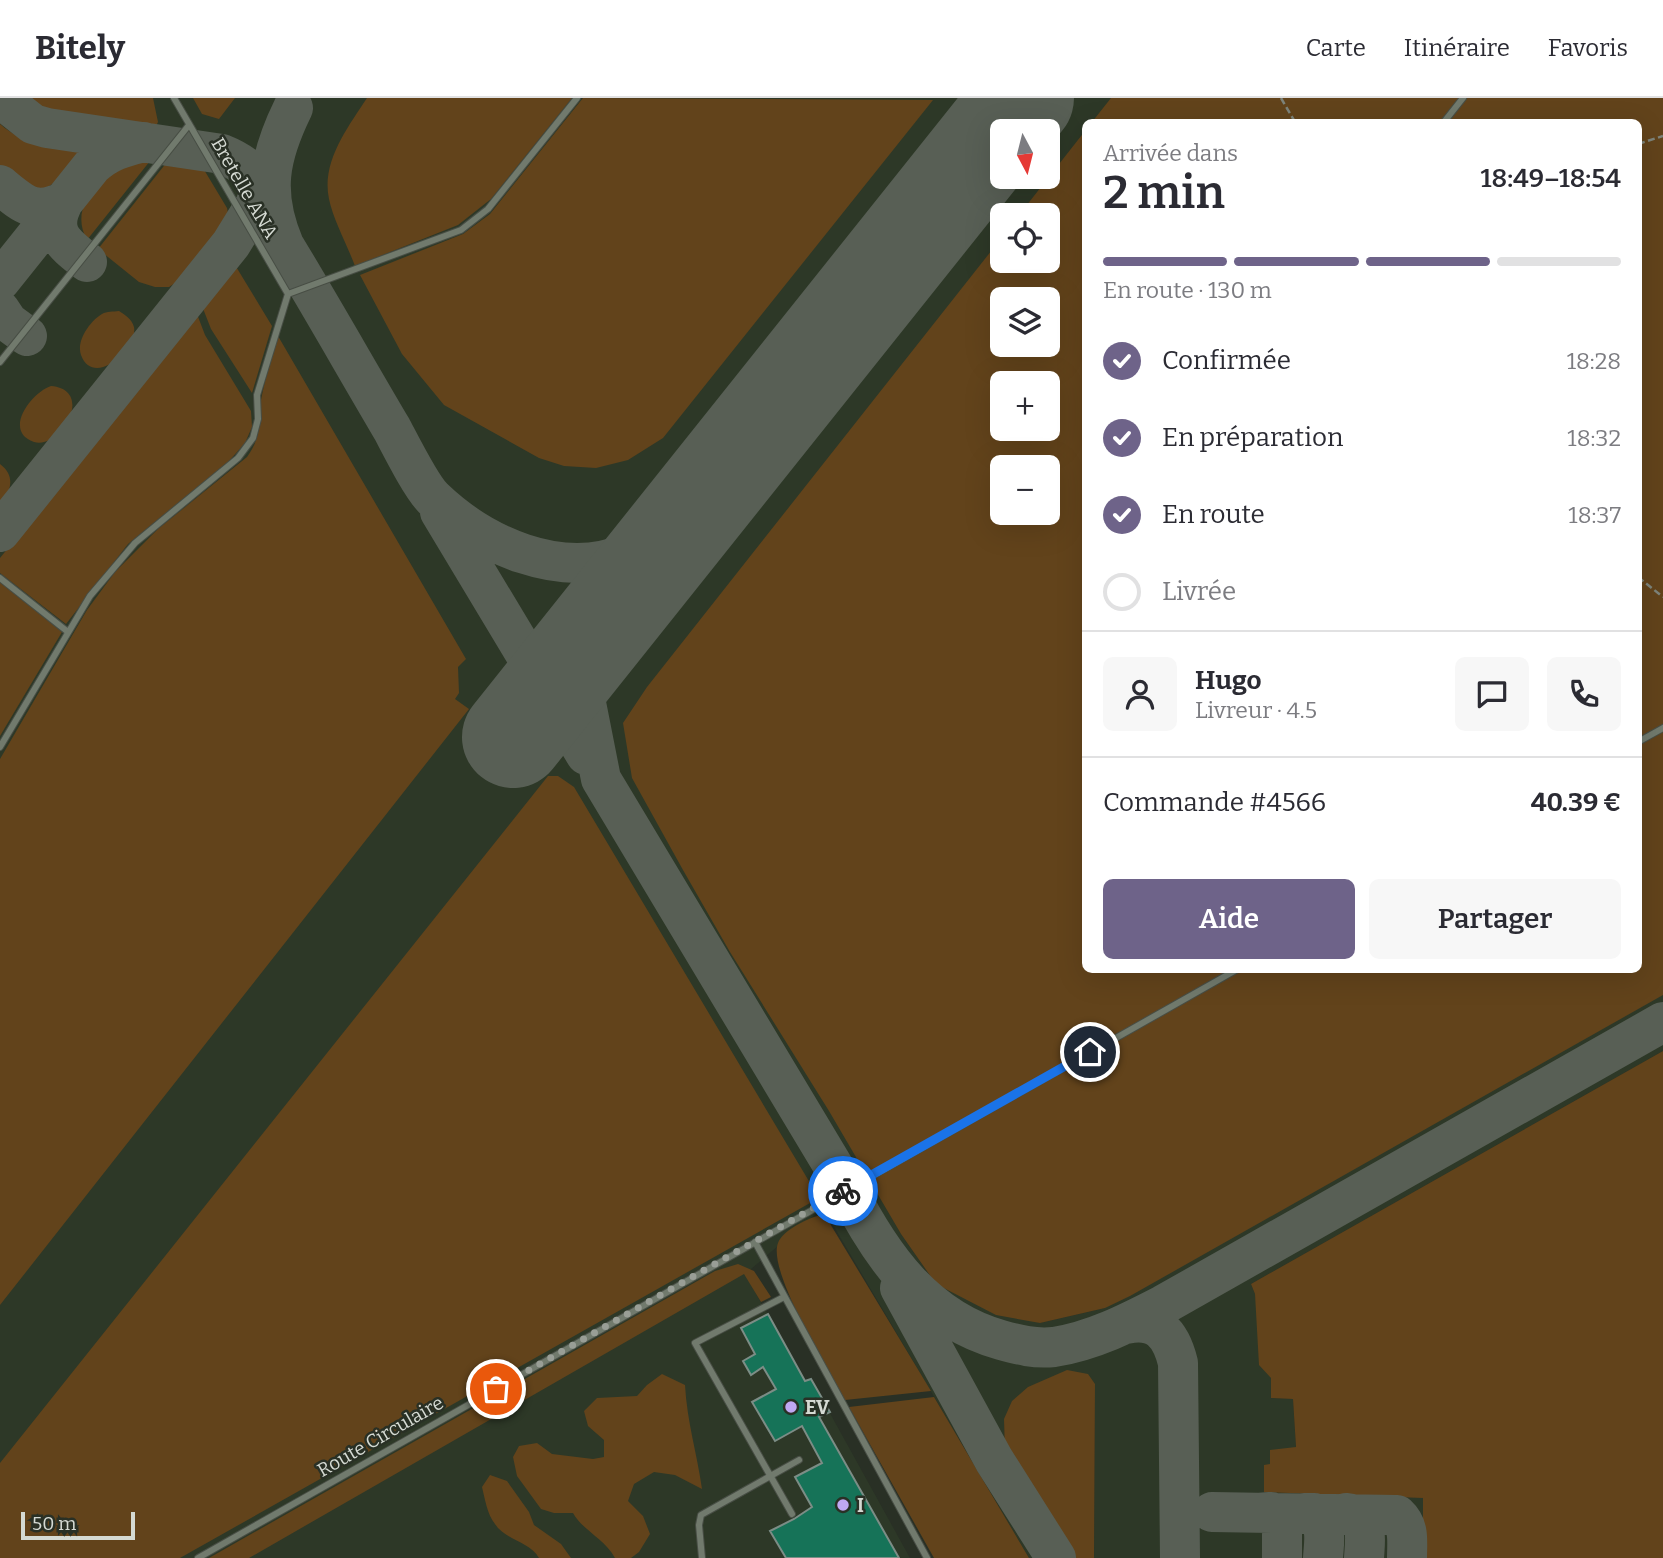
<!DOCTYPE html>
<html lang="fr">
<head>
<meta charset="utf-8">
<style>
  body { margin:0; font-family:Bitter,serif; background:#f7f7f7; color:#2b2b33; height:100vh; display:flex; flex-direction:column; font-size:26px; white-space:nowrap }
  * { box-sizing:border-box; margin:0 }
  p { font-size:23px; color:#7c7c81 }
  .icon { flex:none; width:38px; height:38px; fill:none; stroke:currentColor; stroke-width:2; stroke-linecap:round; stroke-linejoin:round }
  .map { position:relative; flex:1; overflow:hidden }
  .details { position:absolute; left:1082px; top:21px; width:560px; height:854px; display:flex; flex-direction:column; background:#fff; border-radius:10px; box-shadow:0 7px 28px #0002 }
  .details>* { flex:none }
  .needle { width:46px; rotate:173deg }
  .controls { position:absolute; left:990px; top:21px; display:grid; gap:14px }
  .controls a { display:grid; place-items:center; width:70px; height:70px; border-radius:10px; background:#fff; box-shadow:0 7px 28px #0002; font-size:35px }
  .scale { position:absolute; left:21px; bottom:18px; width:114px; box-sizing:border-box; padding-left:7px; border:4px solid #d5dad3; border-top:0; font-size:19px; line-height:24px; white-space:nowrap; color:#d5dad3; -webkit-text-stroke:5px #293025; paint-order:stroke }
  .pin { position:absolute; display:grid; place-items:center; width:60px; height:60px; color:#fff; margin:-30px; border:4px solid #fff; border-radius:50%; box-shadow:0 2px 7px #0007 }
  .courier { position:absolute; display:grid; place-items:center; width:70px; height:70px; margin:-35px; border:5px solid #1a73e8; border-radius:50%; background:#fff; color:#222; box-shadow:0 2px 9px #0007 }
  .overview em { font-style:normal; font-weight:600 }
  .overview div { display:flex; flex-direction:column-reverse }
  .overview { display:flex; align-items:center; justify-content:space-between; height:119px; padding:0 21px }
  h1 { font-size:46px; font-weight:600; line-height:52px }
  .bar { display:grid; grid-template-columns:repeat(4,1fr); gap:10px 7px; align-content:center; height:84px; padding:0 21px }
  .bar i { height:9px; border-radius:5px; background:#e1e1e2 }
  .bar .current { background:#6e6389 }
  .bar p { grid-column:span 4 }
  .line { display:flex; align-items:center; gap:18px; padding:0 21px; border-top:2px solid #e1e1e2 }
  .line div { flex:1 }
  .round { display:grid; place-items:center; flex:none; width:74px; height:74px; border-radius:10px; background:#f7f7f7 }
  ol { padding:0 21px; list-style:none }
  li { display:flex; align-items:center; gap:21px; height:77px }
  li p { margin-inline-start:auto }
  li .icon { padding:7px; border-radius:50%; background:#6e6389; color:#fff; stroke-width:4 }
  li:last-child { color:#7c7c81 }
  li i { width:38px; height:38px; border:4px solid #e1e1e2; border-radius:50% }
  .cta { display:flex; gap:14px; margin-top:auto; padding:14px 21px }
  .cta a { flex:1; height:80px; border-radius:10px; background:#6e6389; color:#fff; font-size:28px; font-weight:600; line-height:80px; text-align:center }
  .cta a+a { background:#f7f7f7; color:#2b2b33 }
  header { display:flex; align-items:center; gap:42px; box-sizing:border-box; height:98px; padding:0 35px; background:#fff; border-bottom:2px solid #e1e1e2 }
  header strong { font-size:33px }
  nav { display:flex; gap:38px; margin-inline-start:auto; font-size:24px }
  .map>svg:first-child { display:block }
  .built { fill:#2d3827; fill-rule:evenodd }
  .green { fill:#62431b; fill-rule:evenodd }
  .lines { fill:none; stroke-linecap:round; stroke-linejoin:round }
  .taxiway { stroke:#585f55; stroke-width:40 }
  .runway { stroke:#585f55; stroke-width:102 }
  .building { fill:#167358; stroke:#7c8d86; stroke-width:2 }
  .service-casing { stroke:#484e45; stroke-width:8 }
  .path { stroke:#7d837a; stroke-width:2.5; stroke-dasharray:7 3.5; stroke-linecap:butt }
  .service { stroke:#717a6d; stroke-width:6 }
  .done { stroke:#999e96; stroke-width:7; stroke-dasharray:0 12.6 }
  .route { stroke:#1a73e8; stroke-width:9 }
  .poi-dot { fill:#c0a8f3; stroke:#293025; stroke-width:2.5 }
  .labels { text-anchor:middle; stroke-width:5; stroke-linejoin:round; paint-order:stroke }
  .street-label { font-size:19px; fill:#d5dad3; stroke:#293025 }
  .poi-label { font-size:19px; font-weight:bold; fill:#d5dad3; stroke:#293025; text-anchor:start }
</style>
</head>
<body>
<header>
<strong>Bitely</strong>
<nav><a>Carte</a><a>Itinéraire</a><a>Favoris</a></nav>
</header>
<div class="map">
<svg width="1663" height="1460" viewBox="0 0 1663 1460">
  <rect width="100%" height="100%" fill="#293025"/>
  <!-- built -->
  <path class="built" d="M0,0H1663V953L1251,1186L1255,1196L1271,1280V1300L1293,1301L1296,1349L1270,1367H1265L1424,1400L1423,1460H1094L1095,1287L1004,1321L1005,1357L1067,1460H1029L823,1110L745,1176L805,1283L811,1281L910,1460H0ZM1085,24H1638V872H1085ZM1003,33H1048V79H1003ZM1003,117H1048V163H1003ZM1003,201H1048V247H1003ZM1003,285H1048V331H1003ZM1003,369H1048V415H1003ZM883,1105L1105,1210L1040,1225L936,1186L901,1136Z"/>
  <!-- green -->
  <path class="green" d="M19,0H153L158,24L156,28L38,12Z
    M193,0H235L219,21L202,16Z
    M367,0H572L491,101L458,127L355,168C348,149 333,121 329,101C321,64 348,29 367,0Z
    M583,0L933,2L663,340L628,362L596,370L564,368L539,360L444,307L402,256L360,177L463,136L490,116Z
    M1111,0H1663V897L1130,1198L1105,1210L1040,1225L996,1217L936,1186L901,1136L829,1013L730,854L683,772L632,680L623,625L647,589L1003,138V163H1048V117H1019L1085,33V872H1638V24H1092ZM1003,201H1048V247H1003ZM1003,285H1048V331H1003ZM1003,369H1048V415H1003Z
    M0,26C24,47 52,49 83,52C69,69 49,102 22,91C14,87 6,79 0,73Z
    M135,62L150,63L87,142C67,107 104,73 135,62Z
    M167,64L203,70L227,110L229,120L183,180L169,189H155L139,184L98,151Z
    M235,167L272,228L252,295L211,231L202,208Z
    M119,213C125,217 132,221 134,229C138,252 93,290 81,257C76,243 90,223 102,216C107,213 113,214 119,213Z
    M197,216L205,237L251,313L252,329L245,345L229,363L128,446L66,526L0,475V460Z
    M278,238L466,561L458,569L459,595L455,601L469,611L0,1207V661L87,512L115,474L158,431L247,359C265,333 256,324 262,297C266,277 273,257 278,238Z
    M51,288C96,292 60,352 34,344C2,333 32,294 51,288Z
    M0,366C17,379 10,394 0,408Z
    M0,484L62,534L0,638Z
    M548,678H558L574,689L819,1100L180,1460H0V1365Z
    M1663,953V1460H1423V1400L1264,1394V1367L1270,1366V1352L1296,1349L1293,1301L1271,1300V1280L1259,1267L1255,1196L1251,1186Z
    M821,1117L826,1119L931,1293L845,1302C830,1275 767,1173 778,1145C783,1132 808,1120 821,1117Z
    M738,1166L754,1173L771,1199L761,1204L744,1176L249,1460H209L715,1173Z
    M1067,1272L1088,1276L1095,1286L1094,1460H1067L1064,1457L1005,1357L1004,1321L1012,1303L1028,1289Z
    M662,1276L685,1287C687,1324 697,1355 702,1391L675,1377L654,1374L634,1386L628,1403L643,1418L650,1436L639,1454L631,1460H615C604,1440 582,1432 573,1415H554L541,1411L517,1378L513,1359L519,1348L537,1345L552,1356L593,1361L604,1359V1342L588,1328L584,1313L597,1300L637,1298L647,1287Z
    M934,1299L1029,1460H934L849,1309Z
    M490,1377L507,1383L529,1414L534,1427L561,1446L571,1460H539C530,1444 505,1442 495,1426C487,1416 485,1401 482,1389Z"/>
  <g class="lines">
    <!-- taxiway -->
    <path class="taxiway" d="M0,0L33,26L47,30L222,56C247,66 263,81 270,108
      M293,10C269,59 262,95 284,147C321,208 356,270 392,331C401,348 421,388 433,400C482,447 560,483 628,455C653,444 674,428 695,411
      M0,87C23,106 35,118 64,103
      M64,103C47,134 64,146 87,164
      M0,183L92,68C108,53 123,49 144,44
      M0,212L8,224L27,238
      M440,414L586,657
      M0,434L231,146L255,107L267,76
      M609,520L591,548L582,570L584,595L601,681L847,1091C881,1158 925,1221 1001,1242C1019,1247 1035,1251 1054,1249C1093,1243 1128,1225 1163,1207L1663,924
      M900,1190L994,1362L1056,1460
      M1126,1226C1157,1219 1171,1236 1178,1265L1180,1460
      M1212,1414L1397,1417C1410,1429 1407,1443 1407,1460
      M1260,1415L1271,1414L1282,1429V1460
      M1304,1415H1314C1328,1428 1324,1443 1323,1460
      M1346,1415C1370,1417 1365,1442 1364,1460"/>
    <!-- runway -->
    <path class="runway" d="M513,639L1023,0"/>
  </g>
  <!-- building -->
  <path class="building" d="M768,1216L805,1283L811,1281L830,1314L819,1319L899,1460H786L770,1433L794,1421L812,1409L795,1379L822,1365L802,1328L775,1343L752,1304L776,1291L763,1269L751,1277L743,1263L755,1256L741,1230Z"/>
  <g class="lines">
    <defs>
      <path id="service" d="M174,0L288,196
        M1444,24L1463,0
        M0,264L189,27
        M0,480L68,534
        M1638,644L1663,630
        M0,649L90,498L135,445L238,360L253,340L258,321L257,297L288,196L461,132L488,111L577,0
        M755,1144L927,1460
        M784,1199L695,1245L792,1416
        M198,1460L1236,872
        M702,1460L699,1427L701,1417L799,1362"/>
    </defs>
    <!-- service casing -->
    <use href="#service" class="service-casing"/>
    <!-- path -->
    <path class="path" d="M1281,0L1295,24
      M1638,46L1663,38
      M1638,479L1663,499"/>
    <!-- service -->
    <use href="#service" class="service"/>
  </g>
  <g class="lines">
    <!-- done -->
    <path class="done" d="M496,1291L843,1093"/>
    <!-- route -->
    <path class="route" d="M843,1093L1090,954"/>
  </g>
  <!-- markers -->
  <g class="poi-dot">
    <circle cx="791" cy="1309" r="7"/>
    <circle cx="843" cy="1407" r="7"/>
  </g>
  <g class="labels">
    <!-- street labels -->
    <g class="street-label">
      <text transform="translate(245 90) rotate(60)" y="7">Bretelle ANA</text>
      <text transform="translate(380 1338) rotate(-30)" y="7">Route Circulaire</text>
    </g>
    <!-- poi labels -->
    <g class="poi-label">
      <text x="805" y="1316">EV</text>
      <text x="857" y="1414">I</text>
    </g>
  </g>
</svg>
<div class="controls">
<a><svg class="needle" viewBox="-14 -14 28 28"><path d="M0-13l5 13h-10z" fill="#e53935"/><path d="M0 13l5-13h-10z" fill="#7c7c81"/></svg></a>
<a><svg class="icon" aria-label="locate" viewBox="0 0 24 24"><circle cx="12" cy="12" r="6"/><path d="M12 2v4M12 18v4M2 12h4M18 12h4"/></svg></a>
<a><svg class="icon" aria-label="layers" viewBox="0 0 24 24"><path d="M12 4l9 5-9 5-9-5zM3 14l9 5 9-5"/></svg></a>
<a>+</a>
<a>−</a>
</div>
<div class="scale">50 m</div>
<div class="pin" style="left:496px;top:1291px;background:#ea580c"><svg class="icon" aria-label="bag" viewBox="0 0 24 24"><path d="M5 8h14l-1 12H6zM9 8a3 3 0 0 1 6 0"/></svg></div>
<div class="pin" style="left:1090px;top:954px;background:#1f2937"><svg class="icon" aria-label="home" viewBox="0 0 24 24"><path d="M3 11l9-7 9 7M6 9v11h12V9"/></svg></div>
<div class="courier" style="left:843px;top:1093px"><svg class="icon" aria-label="bike" viewBox="0 0 24 24"><circle cx="6" cy="16" r="4"/><circle cx="18" cy="16" r="4"/><path d="M6 16l4-8h5l3 8M10 8l3 8H6M13 5h3"/></svg></div>
<section class="details">
<div class="overview"><div><h1>2 min</h1><p>Arrivée dans</p></div><em>18:49–18:54</em></div>
<div class="bar"><i class="current"></i><i class="current"></i><i class="current"></i><i></i><p>En route · 130 m</p></div>
<ol>
<li><svg class="icon" aria-label="check" viewBox="0 0 24 24"><path d="M5 12l5 5 9-10"/></svg>Confirmée<p>18:28</p></li>
<li><svg class="icon" aria-label="check" viewBox="0 0 24 24"><path d="M5 12l5 5 9-10"/></svg>En préparation<p>18:32</p></li>
<li><svg class="icon" aria-label="check" viewBox="0 0 24 24"><path d="M5 12l5 5 9-10"/></svg>En route<p>18:37</p></li>
<li><i></i>Livrée</li>
</ol>
<div class="line" style="height:126px"><a class="round"><svg class="icon" aria-label="person" viewBox="0 0 24 24"><circle cx="12" cy="8" r="4"/><path d="M4 21q1-7 8-7t8 7"/></svg></a><div><b>Hugo</b><p>Livreur · 4.5</p></div><a class="round"><svg class="icon" aria-label="chat" viewBox="0 0 24 24"><path d="M4 5h16v11H9l-5 4z"/></svg></a><a class="round"><svg class="icon" aria-label="phone" viewBox="0 0 24 24"><path d="M5 4h4l2 5-3 2q2 4 5 5l2-3 5 2v4C11 20 4 13 5 4z"/></svg></a></div>
<div class="line" style="height:91px"><div>Commande #4566</div><b>40.39 €</b></div>
<div class="cta"><a>Aide</a><a>Partager</a></div>
</section>
</div>
</body>
</html>
